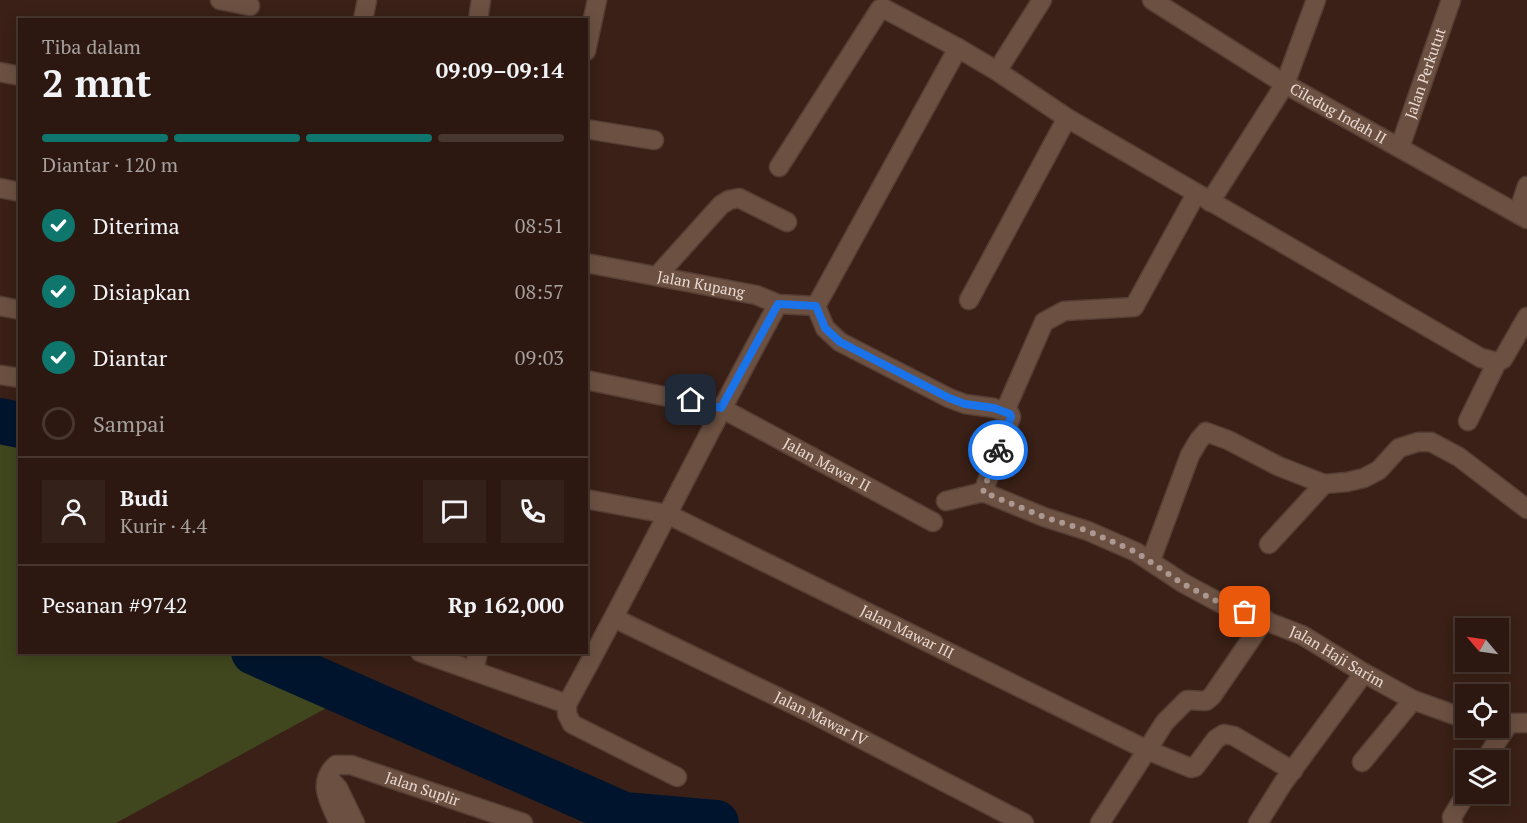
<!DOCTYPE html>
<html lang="id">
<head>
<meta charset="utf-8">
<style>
  body { margin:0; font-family:"PT Serif",serif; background:#342119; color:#f1f3f6; height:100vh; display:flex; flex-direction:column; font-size:22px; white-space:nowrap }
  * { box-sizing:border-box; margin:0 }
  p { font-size:20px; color:#a6a09f }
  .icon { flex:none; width:33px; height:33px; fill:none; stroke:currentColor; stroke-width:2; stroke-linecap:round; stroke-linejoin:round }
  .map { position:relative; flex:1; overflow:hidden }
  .side { position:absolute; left:18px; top:18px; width:570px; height:636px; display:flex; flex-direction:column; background:#2c1810; border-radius:0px; box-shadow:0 3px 15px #0003,0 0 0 2px #483730 }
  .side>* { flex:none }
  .needle { width:39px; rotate:299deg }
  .fabs { position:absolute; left:1455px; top:618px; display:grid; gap:12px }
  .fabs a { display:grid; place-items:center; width:54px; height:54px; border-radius:0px; background:#2c1810; box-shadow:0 3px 15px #0003,0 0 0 2px #483730; font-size:30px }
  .pin { position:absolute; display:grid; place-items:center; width:51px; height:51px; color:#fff; margin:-26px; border-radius:12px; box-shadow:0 3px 9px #0006 }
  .courier { position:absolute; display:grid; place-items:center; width:60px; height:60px; margin:-30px; border:4px solid #1a73e8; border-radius:50%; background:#fff; color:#222; box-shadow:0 2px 8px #0007 }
  .summary em { font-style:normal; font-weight:700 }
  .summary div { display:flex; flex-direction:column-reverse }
  .summary { display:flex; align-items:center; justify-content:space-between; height:102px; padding:0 24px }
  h1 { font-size:39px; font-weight:700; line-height:45px }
  .bar { display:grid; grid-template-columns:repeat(4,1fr); gap:9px 6px; align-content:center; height:72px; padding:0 24px }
  .bar i { height:8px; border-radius:4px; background:#483730 }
  .bar .current { background:#0f766e }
  .bar p { grid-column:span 4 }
  .line { display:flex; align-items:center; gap:15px; padding:0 24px; border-top:2px solid #483730 }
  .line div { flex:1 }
  .round { display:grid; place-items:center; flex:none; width:63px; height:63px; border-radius:0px; background:#342119 }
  ol { padding:0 24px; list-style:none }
  li { display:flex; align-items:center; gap:18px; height:66px }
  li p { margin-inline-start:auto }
  li .icon { padding:6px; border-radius:50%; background:#0f766e; color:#fff; stroke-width:4 }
  li:last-child { color:#a6a09f }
  li i { width:33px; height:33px; border:3px solid #483730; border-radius:50% }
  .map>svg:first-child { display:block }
  .green { fill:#40471e }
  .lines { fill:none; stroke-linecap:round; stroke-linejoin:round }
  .river { stroke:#00152d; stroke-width:46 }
  .minor-casing { stroke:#563e34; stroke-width:21 }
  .minor { stroke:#6c5142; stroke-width:18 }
  .done { stroke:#ac9890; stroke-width:6; stroke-dasharray:0 10.8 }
  .route { stroke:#1a73e8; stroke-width:8 }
  .labels { text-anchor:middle; stroke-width:4.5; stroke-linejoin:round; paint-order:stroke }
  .street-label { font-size:15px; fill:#ead9d2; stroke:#2f170d }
</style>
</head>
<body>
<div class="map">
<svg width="1527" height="823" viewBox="0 0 1527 823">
  <rect width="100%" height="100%" fill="#3a2016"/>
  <!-- green -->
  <path class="green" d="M0,417L19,433L20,652L265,653L354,693L116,823H0Z"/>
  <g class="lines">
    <!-- river -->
    <path class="river" d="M0,421L20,425
      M254,652L624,815L716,823"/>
    <defs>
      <g id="minor">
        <path d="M220,0L250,6"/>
        <path id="s1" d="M1152,0L1285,84L1527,219"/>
        <path d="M363,20L367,0"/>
        <path d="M478,20L481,0"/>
        <path d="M586,51L597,0"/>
        <path d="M997,71L1042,0"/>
        <path d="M0,72L20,76"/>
        <path d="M586,129L654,140"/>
        <path id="s2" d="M1400,147L1451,0"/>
        <path d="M779,167L880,9L883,8L958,48L997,71L1067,118L1481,358L1497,362L1503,359L1527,317"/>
        <path d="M0,188L20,192"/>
        <path d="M1210,202L1285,84L1316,0"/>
        <path d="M1518,213L1527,186"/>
        <path id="s3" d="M586,263L756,295L778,304L816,306"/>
        <path d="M657,276L721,205L729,200L739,198L787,222"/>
        <path d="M969,300L1067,118"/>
        <path d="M0,306L20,310"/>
        <path d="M816,306L825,328L840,342L949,398L965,404L994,408L1010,414L1011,417L983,492"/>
        <path d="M816,306L958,48"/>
        <path d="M0,375L20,378"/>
        <path id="s4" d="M586,380L721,408L933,522"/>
        <path d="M1005,411L1044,322L1064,311L1134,307L1196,194"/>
        <path d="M1468,421L1497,362"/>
        <path id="s5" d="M586,499L667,514L1147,750L1191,768L1195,767L1216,739L1224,734L1234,736L1293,771"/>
        <path id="s6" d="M946,501L983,492L1044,517L1088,531L1136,552L1183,583L1224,605L1302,635L1364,673L1413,700L1466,719"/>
        <path d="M1269,544L1324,484"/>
        <path d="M1151,560L1190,455L1199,440L1206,432L1228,440L1278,466L1324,484L1347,482L1364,478L1379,470L1399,448L1418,442H1431L1459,457L1527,509"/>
        <path id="s7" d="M614,618L815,715L1024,823"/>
        <path d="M420,652L567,704V714L572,724L677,777"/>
        <path d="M474,671L478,652"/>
        <path d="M567,704C640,572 705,437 778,304"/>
        <path d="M1498,723H1527"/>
        <path d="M1485,760L1509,723"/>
        <path d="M1362,762L1413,700"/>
        <path d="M328,777L338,788L355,823"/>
        <path id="s8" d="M339,823C330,803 316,783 336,765H351L523,823"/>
        <path d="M1100,823L1165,722L1187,700L1206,701L1212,696L1265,619"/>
        <path d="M1258,823L1283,783L1364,673"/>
        <path d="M1453,823L1452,817L1466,794"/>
      </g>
    </defs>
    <!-- minor casing -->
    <use href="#minor" class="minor-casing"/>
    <!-- minor -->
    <use href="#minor" class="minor"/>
  </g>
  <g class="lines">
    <!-- done -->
    <path class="done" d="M998,450L983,492L1044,517L1088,531L1136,552L1183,584L1224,605L1245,612"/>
    <!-- route -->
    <path class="route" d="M691,400L721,408L778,304L816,306L825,328L840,342L949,398L965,404L994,408L1010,414L1011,417L998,450"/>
  </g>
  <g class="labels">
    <!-- street labels -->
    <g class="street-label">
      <text dy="5" stroke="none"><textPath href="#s2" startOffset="78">Jalan Perkutut</textPath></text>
      <text dy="5" stroke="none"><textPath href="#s1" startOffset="218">Ciledug Indah II</textPath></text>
      <text dy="5" stroke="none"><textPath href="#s3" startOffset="117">Jalan Kupang</textPath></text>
      <text dy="5" stroke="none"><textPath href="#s4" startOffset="258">Jalan Mawar II</textPath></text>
      <text dy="5" stroke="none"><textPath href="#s5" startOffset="350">Jalan Mawar III</textPath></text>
      <text dy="5" stroke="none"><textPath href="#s6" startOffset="430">Jalan Haji Sarim</textPath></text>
      <text dy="5" stroke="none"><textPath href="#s7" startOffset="230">Jalan Mawar IV</textPath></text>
      <text dy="5" stroke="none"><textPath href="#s8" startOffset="154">Jalan Suplir</textPath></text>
    </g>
  </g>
</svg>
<div class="fabs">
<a><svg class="needle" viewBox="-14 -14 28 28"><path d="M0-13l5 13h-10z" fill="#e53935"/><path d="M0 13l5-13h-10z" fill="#a6a09f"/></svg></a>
<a><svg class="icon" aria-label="locate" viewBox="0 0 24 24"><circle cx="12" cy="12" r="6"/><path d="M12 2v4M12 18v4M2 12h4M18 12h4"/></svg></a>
<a><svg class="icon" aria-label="layers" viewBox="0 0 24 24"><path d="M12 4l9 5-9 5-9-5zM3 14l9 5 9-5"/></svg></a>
</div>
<div class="pin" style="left:1245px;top:612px;background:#ea580c"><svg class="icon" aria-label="bag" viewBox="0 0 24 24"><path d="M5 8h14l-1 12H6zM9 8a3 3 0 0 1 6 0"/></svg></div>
<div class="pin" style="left:691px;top:400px;background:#1f2937"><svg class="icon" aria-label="home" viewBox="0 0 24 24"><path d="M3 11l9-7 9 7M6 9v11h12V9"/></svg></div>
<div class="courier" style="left:998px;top:450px"><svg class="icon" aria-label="bike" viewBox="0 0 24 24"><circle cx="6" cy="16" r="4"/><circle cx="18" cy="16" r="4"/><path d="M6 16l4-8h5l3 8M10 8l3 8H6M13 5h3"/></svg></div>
<section class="side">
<div class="summary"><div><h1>2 mnt</h1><p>Tiba dalam</p></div><em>09:09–09:14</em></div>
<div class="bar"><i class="current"></i><i class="current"></i><i class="current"></i><i></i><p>Diantar · 120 m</p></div>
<ol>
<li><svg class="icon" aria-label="check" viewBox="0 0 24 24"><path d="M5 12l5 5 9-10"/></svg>Diterima<p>08:51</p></li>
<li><svg class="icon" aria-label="check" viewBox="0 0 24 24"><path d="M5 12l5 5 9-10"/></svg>Disiapkan<p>08:57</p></li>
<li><svg class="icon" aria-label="check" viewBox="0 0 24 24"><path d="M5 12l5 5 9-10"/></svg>Diantar<p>09:03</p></li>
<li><i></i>Sampai</li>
</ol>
<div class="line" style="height:108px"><a class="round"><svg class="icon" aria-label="person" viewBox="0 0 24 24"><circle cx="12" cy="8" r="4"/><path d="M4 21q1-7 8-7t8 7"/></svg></a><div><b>Budi</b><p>Kurir · 4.4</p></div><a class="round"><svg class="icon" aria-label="chat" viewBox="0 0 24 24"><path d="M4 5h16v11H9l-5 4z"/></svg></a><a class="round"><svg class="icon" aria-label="phone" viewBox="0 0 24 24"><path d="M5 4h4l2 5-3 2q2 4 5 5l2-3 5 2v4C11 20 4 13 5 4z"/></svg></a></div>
<div class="line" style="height:78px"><div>Pesanan #9742</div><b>Rp 162,000</b></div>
</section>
</div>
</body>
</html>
